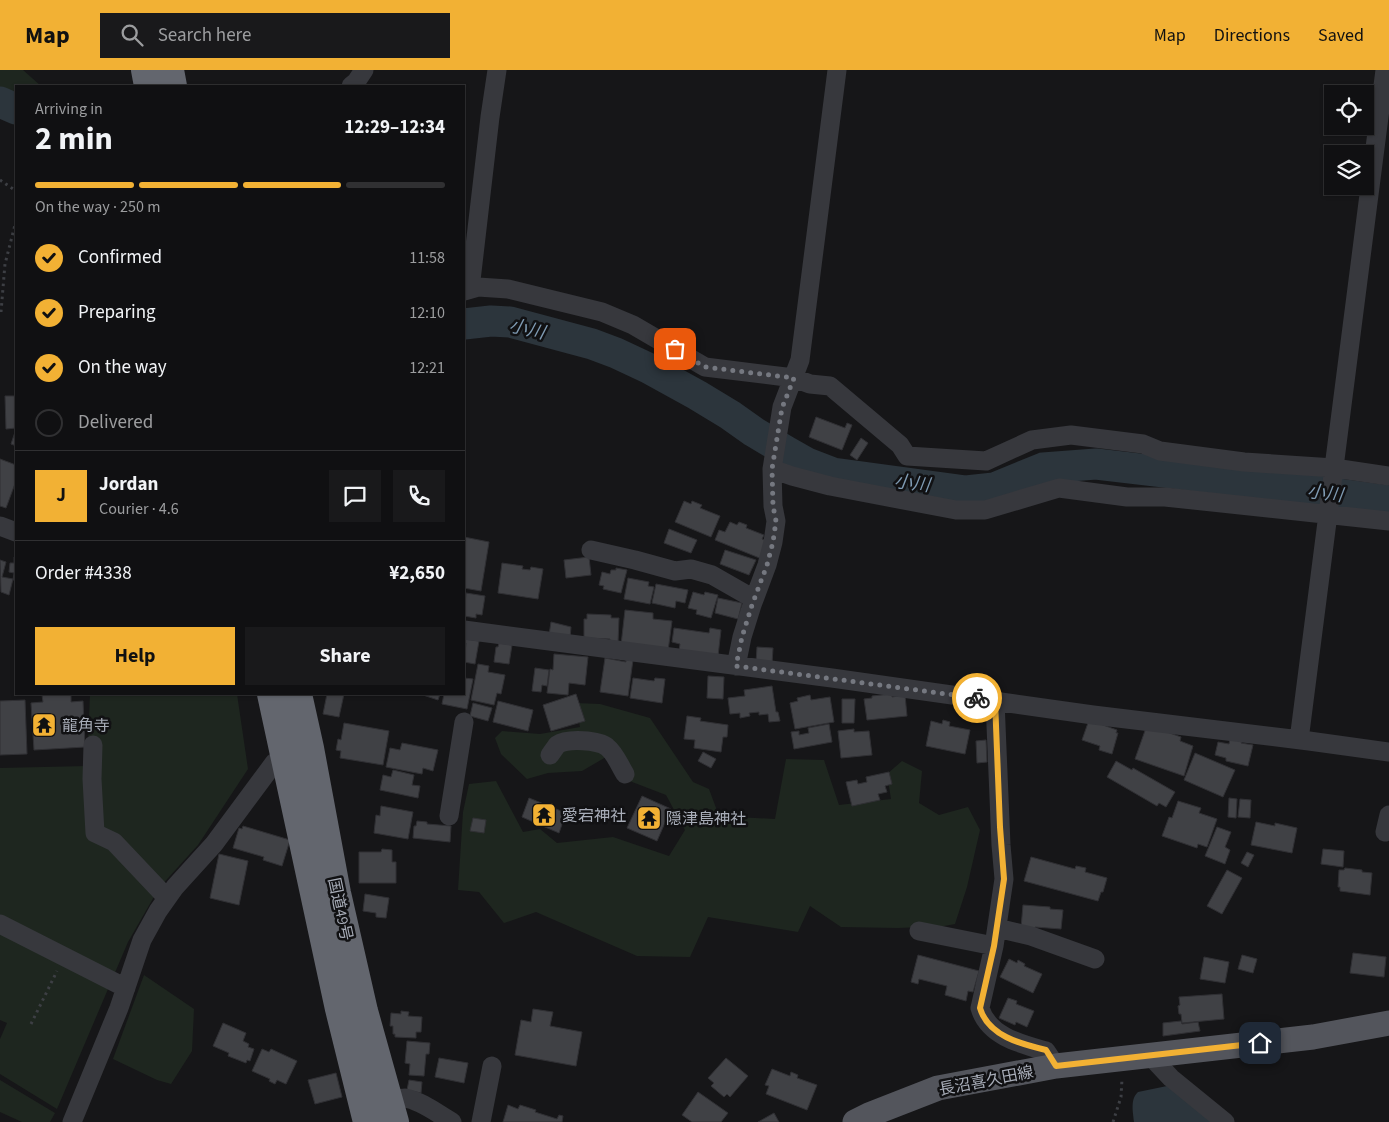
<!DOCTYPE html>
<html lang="en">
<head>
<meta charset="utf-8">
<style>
  body { margin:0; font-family:"Source Sans 3","Noto Sans JP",sans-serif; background:#19191b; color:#f1f3f6; height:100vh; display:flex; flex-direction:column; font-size:19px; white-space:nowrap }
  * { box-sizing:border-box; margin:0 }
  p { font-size:16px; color:#9c9d9f }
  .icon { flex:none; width:28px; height:28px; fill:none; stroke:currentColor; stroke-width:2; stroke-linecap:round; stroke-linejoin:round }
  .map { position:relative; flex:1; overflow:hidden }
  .details { position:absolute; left:15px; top:15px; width:450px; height:610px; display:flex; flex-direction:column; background:#101012; border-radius:0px; box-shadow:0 1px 4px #0004,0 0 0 1px #303032 }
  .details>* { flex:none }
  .controls { position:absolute; left:1324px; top:15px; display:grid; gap:10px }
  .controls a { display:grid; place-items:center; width:50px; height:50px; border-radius:0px; background:#101012; box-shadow:0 1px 4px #0004,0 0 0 1px #303032; font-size:25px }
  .pin { position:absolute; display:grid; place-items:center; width:42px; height:42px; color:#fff; margin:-21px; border-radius:10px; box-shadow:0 2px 8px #0006 }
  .courier { position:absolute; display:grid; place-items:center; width:50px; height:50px; margin:-25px; border:4px solid #f2b134; border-radius:50%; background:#fff; color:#222; box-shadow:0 1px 6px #0007 }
  .head em { font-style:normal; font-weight:700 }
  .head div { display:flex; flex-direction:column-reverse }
  .head { display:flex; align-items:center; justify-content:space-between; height:85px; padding:0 20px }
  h1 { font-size:32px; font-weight:700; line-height:38px }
  .bar { display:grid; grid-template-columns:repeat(4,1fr); gap:8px 5px; align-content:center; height:60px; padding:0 20px }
  .bar i { height:6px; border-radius:4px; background:#303032 }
  .bar .current { background:#f2b134 }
  .bar p { grid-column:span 4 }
  .line { display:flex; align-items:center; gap:12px; padding:0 20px; border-top:1px solid #303032 }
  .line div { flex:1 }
  .round { display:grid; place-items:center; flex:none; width:52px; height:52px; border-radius:0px; background:#19191b }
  ol { padding:0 20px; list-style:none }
  li { display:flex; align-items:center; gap:15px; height:55px }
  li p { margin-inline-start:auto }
  li .icon { padding:5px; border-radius:50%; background:#f2b134; color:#111; stroke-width:4 }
  li:last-child { color:#9c9d9f }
  li i { width:28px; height:28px; border:2px solid #303032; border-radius:50% }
  .cta { display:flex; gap:10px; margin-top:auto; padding:10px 20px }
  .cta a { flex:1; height:58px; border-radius:0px; background:#f2b134; color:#111; font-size:20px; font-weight:700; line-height:58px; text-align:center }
  .cta a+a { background:#19191b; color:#f1f3f6 }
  header { display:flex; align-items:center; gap:30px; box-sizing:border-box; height:70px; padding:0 25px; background:#f2b134; color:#111 }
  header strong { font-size:24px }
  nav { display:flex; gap:28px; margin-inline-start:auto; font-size:18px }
  .search { width:350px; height:45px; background:#19191b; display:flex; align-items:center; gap:12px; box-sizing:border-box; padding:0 18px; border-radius:0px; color:#9c9d9f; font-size:19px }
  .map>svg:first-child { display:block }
  .green { fill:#1e261f }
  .water { fill:#2c353c }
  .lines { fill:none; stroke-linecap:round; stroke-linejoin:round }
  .river { stroke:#2c353c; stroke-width:31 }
  .building { fill:#404145; stroke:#303034 }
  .path { stroke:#3d3f44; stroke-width:3; stroke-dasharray:2.5 4; stroke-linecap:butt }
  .minor { stroke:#37383d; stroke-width:19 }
  .major { stroke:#53555c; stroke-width:25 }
  .highway { stroke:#63666e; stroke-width:28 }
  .done { stroke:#757880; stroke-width:5; stroke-dasharray:0 9 }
  .route { stroke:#f2b134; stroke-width:6 }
  .labels { text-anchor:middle; stroke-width:5; stroke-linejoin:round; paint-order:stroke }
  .poi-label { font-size:16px; fill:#a8adb8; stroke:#111113; text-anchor:start }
  .street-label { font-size:16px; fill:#a8adb8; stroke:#111113 }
  .water-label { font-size:18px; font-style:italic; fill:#7f9bb3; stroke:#111113 }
</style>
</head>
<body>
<header>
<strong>Map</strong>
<div class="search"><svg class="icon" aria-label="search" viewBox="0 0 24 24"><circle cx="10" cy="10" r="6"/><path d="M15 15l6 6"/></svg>Search here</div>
<nav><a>Map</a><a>Directions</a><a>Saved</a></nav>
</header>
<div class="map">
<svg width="1389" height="1052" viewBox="0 0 1389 1052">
  <rect width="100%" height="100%" fill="#161618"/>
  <!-- green -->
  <path class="green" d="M0,0H23L41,16H16V32L0,24Z
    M90,624H237L248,699L198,775L159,818L128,872L57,1039L0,1004V969L7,953L0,950V698L87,696Z
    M575,633L600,634L650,648L693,712L709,719L719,746L775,749L786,689L824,690L839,735L891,729L887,704L902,691L922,701L919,733L939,745L968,737L980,760L967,817L955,854L944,856L898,858L841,857L810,836L798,862L708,847L690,887L637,886L536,842L504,853L479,822L458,820L463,742L469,714L496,711L523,762L540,759L557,773L613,767L669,786L685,760L666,725L627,710L606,687L582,701L548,703L527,709L501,684L495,668L502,661L540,664L580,657Z
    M144,905L194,939L192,981L171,1014L157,1010L113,989Z
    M0,1010L55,1043L50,1052H22L0,1042Z"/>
  <!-- water -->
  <path class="water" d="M1167,1016L1212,1052H1134C1133,1042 1130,1029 1138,1022Z"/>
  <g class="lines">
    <!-- river -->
    <path class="river" d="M0,32L16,39
      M464,254L491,251L510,252L592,274L616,283L648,298L697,325L730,345L754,362L786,381L807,393L833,403L966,421L994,418L1043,398L1096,394L1258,413L1389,431"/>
  </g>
  <!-- building -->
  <path class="building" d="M5,326H16V358L6,359Z
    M816,347L845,358L847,353L852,355L842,380L809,367Z
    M15,362L16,363V376L11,374Z
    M861,368L868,373L857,390L850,385Z
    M0,389L16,395V411L6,438L0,436Z
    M684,431L691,434L692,431L702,435L700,438L720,446L711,467L675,452Z
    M730,452L737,455L739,452L747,455L746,458L764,465L762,469L770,472L762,489L715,470L719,460L725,462Z
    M669,459L697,470L691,483L664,473Z
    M464,467L489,472L481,521L464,518Z
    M725,480L756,490L749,505L720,494Z
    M14,487H16V510H13L14,503L9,502L10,493H14Z
    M589,487L591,505L566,508L564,490Z
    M0,490L6,492L2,507L13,509L9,525L1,522Z
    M502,493L523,496L522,499L530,500L531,497L543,499L538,529L498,523Z
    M616,498L627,500L621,523L603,519L604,516L599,515L602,502L610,504L611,500H616Z
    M628,508L649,512L648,516L654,517L650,534L624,529Z
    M656,514L688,520L685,533L676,531L675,538L652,533Z
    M693,522L704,525L705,522L718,525L711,548L696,544L697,540L688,538Z
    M466,523L485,526L482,545L476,544V548L464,546Z
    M718,528L742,533L738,549L715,543Z
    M625,540L653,543V549L672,551L668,581L621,575Z
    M587,544L611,545V548H619L618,573H610V569L584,568V549H587Z
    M551,552L571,557L570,568L549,565Z
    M674,558L709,563L710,558L721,560L718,586L679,581L680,574L672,572Z
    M464,569L479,571L475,594L464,592L466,573L464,572Z
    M499,573L512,575L509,594L494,592L496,577H498Z
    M757,577L773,578L772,594L756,593Z
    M554,584L588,587L585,615L569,613L568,625L547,623L550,599L553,600Z
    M605,588L626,592V590H633L628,626L600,622Z
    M478,594L489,596L488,602L505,605L501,624L497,623L494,635L471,630Z
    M535,598L549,600L547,616L542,615L541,622L532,621Z
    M708,606L724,607L723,629L707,628Z
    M464,608L473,609L467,639L442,634L444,624H464Z
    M633,608L654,611L655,608L665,609L662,633L630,628Z
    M772,616L776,642H778L780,651L769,652L768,644L759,645V642L749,643L750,646L740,648V643L730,644L728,628L745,626L744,620Z
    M71,624V632L83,631L85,677L34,680L31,633L43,632L42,625Z
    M327,624H344L339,647L323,644Z
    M420,624H440L438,630Z
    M576,624L585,651L551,661L543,635Z
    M892,624V627L905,625L907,646L867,650L864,629L872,628V626Z
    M810,625L811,630L830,627L834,652L795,659L790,633L798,631L797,628Z
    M842,629H855L854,653H842Z
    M25,630L27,684L0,685V631Z
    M498,631L533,640L528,661L493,652Z
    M473,633L492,638L488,651L470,646Z
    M687,646L701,648L700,651L728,655L727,667H723L721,682L694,678L695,670L684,669Z
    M943,650L950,652L949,656L970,660L965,684L926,676L931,651L942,654Z
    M1089,650L1117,660L1116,663H1118L1112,684L1099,680L1100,676L1082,670Z
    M344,653L389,661L383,695L340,688L341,681L336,680L338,669L341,670Z
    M829,654L832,672L794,679L791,662L799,661V665L809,663L808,658Z
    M1147,655L1181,667L1180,671L1193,676L1184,706L1135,689Z
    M854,659V662L869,661L872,685L841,688L838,661Z
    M1230,669L1242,671L1241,673L1253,675L1248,696L1226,691V688L1215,685L1218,672L1229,674Z
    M986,670L987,692L977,693L976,671Z
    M402,673L438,680L433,701L423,698L422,704L386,697L390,678L400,680Z
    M703,682L716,689L711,698L698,691Z
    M1195,683L1235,700L1223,727L1184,710Z
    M1116,691L1132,700L1133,698L1175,722L1166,737L1159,733L1157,736L1107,707Z
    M393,700L414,705L412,715L420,716L418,728L380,720L383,705L391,707Z
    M889,702L892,714L885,716L887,722L878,724L880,730L852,736L846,712L857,710L858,714L867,712L866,707Z
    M642,726L671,739L657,771L627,758Z
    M529,728L566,743L559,763L522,747Z
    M1229,728L1237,729L1236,748L1228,747Z
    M1240,729L1251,730L1250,748L1238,747Z
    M1178,731L1201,738L1199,743L1217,749L1207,777L1198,774L1197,778L1162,766L1169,747L1172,748Z
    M381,736L413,742L408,769L374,763L376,745L380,746Z
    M473,748L486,750L484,763L470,761Z
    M417,751L427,752V754L451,756L450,772L413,768L414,756H416Z
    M1256,752L1275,756V753L1297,758L1292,783L1251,775Z
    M243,756L290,770L282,796L263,790L264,787L233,778L239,758L242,759Z
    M1217,757L1231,762L1225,777L1230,780L1225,794L1205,786Z
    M382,779L392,780V792H396V813H359V782H381Z
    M1323,779L1344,781L1343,797L1321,794Z
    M1247,782L1254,785L1248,797L1241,793Z
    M219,784L248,791L239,835L210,828Z
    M1031,787L1075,799L1076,796L1086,798L1085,802L1107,808L1103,822H1101L1098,831L1024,811Z
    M1345,798L1362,800V802L1372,803L1370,825L1340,821V817H1338L1339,800H1344Z
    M1227,800L1242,808L1222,844L1207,836Z
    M365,824L389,828L386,848L376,847V843L363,841Z
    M1023,835L1050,837V839L1063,840L1061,859L1035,857V859L1021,858Z
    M1353,883L1386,887L1384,907L1350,903Z
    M918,885L979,901L973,922L968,921L966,931L945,925L947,916L919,909L918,914L911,912Z
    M1242,885L1257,889L1253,903L1238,899Z
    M1204,887L1229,892L1225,913L1200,909Z
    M1009,889L1017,893L1018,890L1025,894L1024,896L1042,904L1033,923L1000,907Z
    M1222,924L1224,949L1182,953L1181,944H1179L1178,936L1180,935L1179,927Z
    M1008,928L1017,931L1016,934L1034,941L1027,957L1016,952L1015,955L999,948Z
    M533,939L553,942L550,956L582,962L576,996L515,985L521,950L531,952Z
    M401,941L409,942L408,946L422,947L421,962H416V968L395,967V964H393V956H390L391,943L401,944Z
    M1181,951L1182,954L1198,952L1200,961L1163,966V953Z
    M223,953L246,963L243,971L249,974L248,977L254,979L250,991L247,990L246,993L228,986L229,983L213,976Z
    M407,971L430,973L429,984H426L424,1006L409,1005L410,994L405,993Z
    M262,979L269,982L271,979L297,991L286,1014L277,1010L275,1014L269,1011L270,1009L252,1001Z
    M439,988L468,993L464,1013L435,1007Z
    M726,988L748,1006L730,1027L727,1024L724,1027L711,1016L714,1013L708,1008Z
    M772,999L790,1006L791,1002L798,1005L797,1008L817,1015L807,1040L766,1024L769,1016L765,1015Z
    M336,1003L342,1027L315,1034L308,1010Z
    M409,1010L422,1012L421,1023L407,1020Z
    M698,1022L728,1043L721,1052H692L682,1045Z
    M508,1035L518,1039L520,1035L536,1040L535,1042L557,1049L559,1045L563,1046L562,1052H503Z
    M774,1043L779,1052H758Z"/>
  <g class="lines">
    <!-- path -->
    <path class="path" d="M0,110L16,121
      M1,242L5,194L16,151
      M31,954L57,901
      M1113,1052L1121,1027L1122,1009"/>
    <!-- minor -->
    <path class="minor" d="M351,16L356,12L364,0
      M470,219L490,47L497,0
      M464,221L478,217L508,219L602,242L633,255L705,297L794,308L810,314L830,316L900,375L907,386L986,391L1032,370L1071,365L1143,374L1160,381L1244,392L1334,398L1389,406
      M772,399L792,406L830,416L956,440H985L1059,418L1127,427H1165L1389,451
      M0,456L16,462
      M591,480L635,490L675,501L691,499L712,505L754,529
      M464,560L832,608L1093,645L1309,671L1389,682
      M736,596L742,567L752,535L767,495L773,472L776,451L773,436L772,399L782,337L800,290L837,0
      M995,631L1001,775L1004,809L994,876L980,938C988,966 1021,974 1046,981L1056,996
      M1299,670L1385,0
      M93,675L92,709L95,763L114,772L167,828
      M550,685C552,682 555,678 557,675C567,668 599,670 607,677C615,683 620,696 625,704
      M449,746L464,652
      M1385,762L1389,745
      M0,854L126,918
      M997,858L1031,866L1095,889
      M919,861L994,876
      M1153,986L1156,992L1171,1008L1225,1052
      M389,1031C394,1030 399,1028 405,1028C422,1031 438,1044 452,1052
      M72,1052L119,938L142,870L158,841L175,817L214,774L274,693L284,687
      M481,1052L492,996"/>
    <!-- major -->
    <path class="major" d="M855,1052L869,1045L938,1018L1056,996L1313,967L1389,953"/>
    <!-- highway -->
    <path class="highway" d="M145,0L148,16
      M170,0L173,16
      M271,624L339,939L367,1052
      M298,624L310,678L337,823L364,941L395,1052"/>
  </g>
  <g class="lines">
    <!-- done -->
    <path class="done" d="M675,279L705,297L794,308L782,338L772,399L773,436L776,451L773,472L767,495L752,535L742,567L736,596L977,628"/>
    <!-- route -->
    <path class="route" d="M977,628L995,630L1000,757L1004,809L994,876L980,938C988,966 1021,974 1046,980L1056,996L1260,973"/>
  </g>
  <!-- icons -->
  <defs>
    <symbol id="temple-square" viewBox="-11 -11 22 22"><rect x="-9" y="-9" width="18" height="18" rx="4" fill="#f2b134" stroke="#111113"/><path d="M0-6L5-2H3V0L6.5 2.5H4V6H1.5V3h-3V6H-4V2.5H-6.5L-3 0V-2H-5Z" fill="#111"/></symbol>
  </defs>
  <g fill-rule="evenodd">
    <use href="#temple-square" x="30" y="641" width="28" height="28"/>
    <use href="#temple-square" x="530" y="731" width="28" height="28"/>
    <use href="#temple-square" x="635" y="734" width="28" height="28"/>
  </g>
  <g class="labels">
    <!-- poi labels -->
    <g class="poi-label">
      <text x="62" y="661">龍角寺</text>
      <text x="562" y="751">愛宕神社</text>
      <text x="666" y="754">隠津島神社</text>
    </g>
    <!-- street labels -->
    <g class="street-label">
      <text transform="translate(341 839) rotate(78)" y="6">国道49号</text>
      <text transform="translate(986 1010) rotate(-11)" y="6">長沼喜久田線</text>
    </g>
    <!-- water labels -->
    <g class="water-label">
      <text transform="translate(527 259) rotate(13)" y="6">小川</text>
      <text transform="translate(912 413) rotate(7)" y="6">小川</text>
      <text transform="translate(1325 423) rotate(7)" y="6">小川</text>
    </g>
  </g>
</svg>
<div class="controls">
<a><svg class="icon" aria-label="locate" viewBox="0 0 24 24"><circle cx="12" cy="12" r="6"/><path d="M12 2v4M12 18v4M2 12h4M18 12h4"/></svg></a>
<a><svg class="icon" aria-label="layers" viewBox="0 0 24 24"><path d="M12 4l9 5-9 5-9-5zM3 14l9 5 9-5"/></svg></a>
</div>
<div class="pin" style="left:675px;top:279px;background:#ea580c"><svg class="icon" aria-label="bag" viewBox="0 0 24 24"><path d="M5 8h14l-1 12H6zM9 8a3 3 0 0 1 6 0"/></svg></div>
<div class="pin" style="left:1260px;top:973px;background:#1f2937"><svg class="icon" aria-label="home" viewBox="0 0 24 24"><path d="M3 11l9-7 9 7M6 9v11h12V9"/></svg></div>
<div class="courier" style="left:977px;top:628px"><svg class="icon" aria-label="bike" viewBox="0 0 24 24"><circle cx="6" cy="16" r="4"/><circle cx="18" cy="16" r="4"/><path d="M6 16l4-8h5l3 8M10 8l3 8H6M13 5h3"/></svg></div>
<section class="details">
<div class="head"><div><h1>2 min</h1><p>Arriving in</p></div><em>12:29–12:34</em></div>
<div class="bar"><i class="current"></i><i class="current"></i><i class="current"></i><i></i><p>On the way · 250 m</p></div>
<ol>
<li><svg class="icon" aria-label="check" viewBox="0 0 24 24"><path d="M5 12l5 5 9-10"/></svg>Confirmed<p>11:58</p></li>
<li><svg class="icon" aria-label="check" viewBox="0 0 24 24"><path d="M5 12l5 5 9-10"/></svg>Preparing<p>12:10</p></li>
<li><svg class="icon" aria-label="check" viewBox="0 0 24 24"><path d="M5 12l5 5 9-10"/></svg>On the way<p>12:21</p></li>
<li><i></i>Delivered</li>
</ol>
<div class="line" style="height:90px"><b class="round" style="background:#f2b134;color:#111">J</b><div><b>Jordan</b><p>Courier · 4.6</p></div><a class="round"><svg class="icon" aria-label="chat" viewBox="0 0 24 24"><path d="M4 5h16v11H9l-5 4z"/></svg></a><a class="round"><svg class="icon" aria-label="phone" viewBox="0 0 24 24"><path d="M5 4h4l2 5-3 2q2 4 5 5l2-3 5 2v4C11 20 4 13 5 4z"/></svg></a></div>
<div class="line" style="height:65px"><div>Order #4338</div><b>¥2,650</b></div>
<div class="cta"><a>Help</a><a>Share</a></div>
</section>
</div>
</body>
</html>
